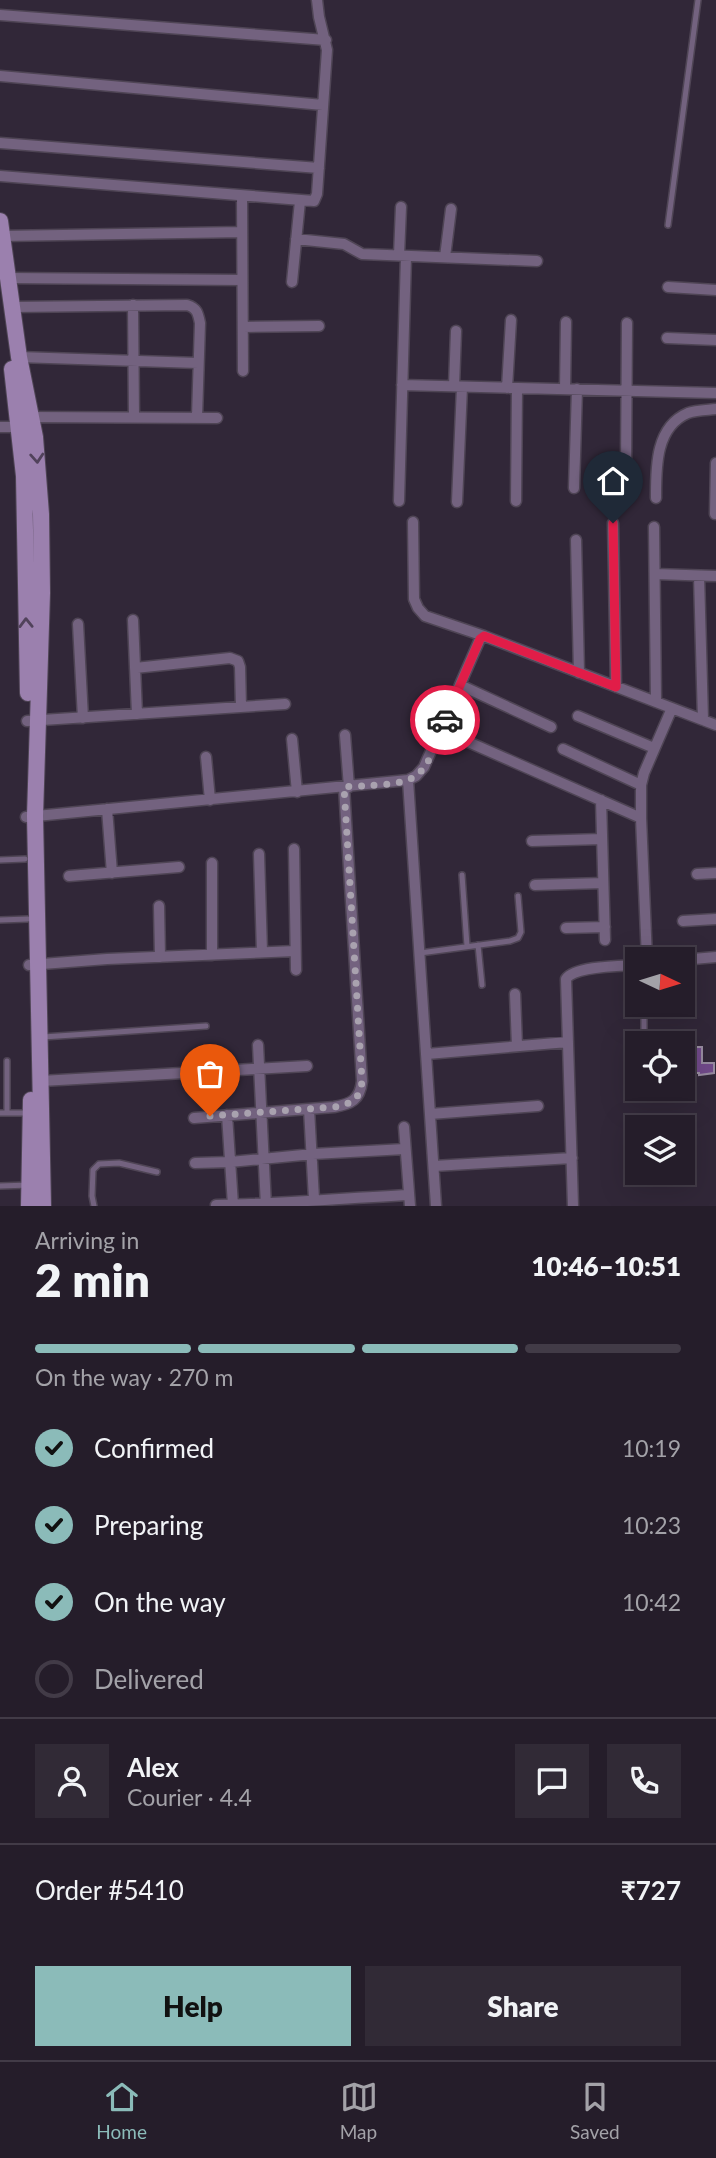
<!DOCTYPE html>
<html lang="en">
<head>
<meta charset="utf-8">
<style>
  body { margin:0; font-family:Lato,sans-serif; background:#312a36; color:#f1f3f6; height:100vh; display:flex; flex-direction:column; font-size:26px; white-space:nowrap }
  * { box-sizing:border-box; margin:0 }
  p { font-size:23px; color:#a3a2a8 }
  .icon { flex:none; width:38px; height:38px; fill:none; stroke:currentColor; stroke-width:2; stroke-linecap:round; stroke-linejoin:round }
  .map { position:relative; height:1206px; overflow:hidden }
  .panel { display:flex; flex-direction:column; background:#251d2a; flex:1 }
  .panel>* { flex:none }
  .needle { width:46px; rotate:94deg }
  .controls { position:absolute; left:625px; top:947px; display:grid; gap:14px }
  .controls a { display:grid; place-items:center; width:70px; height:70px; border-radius:0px; background:#251d2a; box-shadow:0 7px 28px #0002,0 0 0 2px #423b47; font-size:35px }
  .pin { position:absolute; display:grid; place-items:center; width:60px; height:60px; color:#fff; margin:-72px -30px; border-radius:50% 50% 50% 0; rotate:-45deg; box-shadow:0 0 7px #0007 }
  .pin .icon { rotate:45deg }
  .courier { position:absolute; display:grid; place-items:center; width:70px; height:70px; margin:-35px; border:5px solid #e11d48; border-radius:50%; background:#fff; color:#222; box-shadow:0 2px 9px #0007 }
  .head em { font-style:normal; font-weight:800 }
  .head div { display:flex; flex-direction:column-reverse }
  .head { display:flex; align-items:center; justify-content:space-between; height:119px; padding:0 35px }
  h1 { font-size:46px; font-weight:800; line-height:52px }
  .bar { display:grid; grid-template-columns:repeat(4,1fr); gap:10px 7px; align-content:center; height:84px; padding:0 35px }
  .bar i { height:9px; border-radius:5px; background:#423b47 }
  .bar .on { background:#8bbbb9 }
  .bar p { grid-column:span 4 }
  .line { display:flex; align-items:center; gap:18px; padding:0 35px; border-top:2px solid #423b47 }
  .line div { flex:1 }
  .round { display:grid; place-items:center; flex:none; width:74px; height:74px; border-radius:0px; background:#312a36 }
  ol { padding:0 35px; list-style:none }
  li { display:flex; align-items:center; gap:21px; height:77px }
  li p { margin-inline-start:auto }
  li .icon { padding:7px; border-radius:50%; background:#8bbbb9; color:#111; stroke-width:4 }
  li:last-child { color:#a3a2a8 }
  li i { width:38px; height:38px; border:4px solid #423b47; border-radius:50% }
  .cta { display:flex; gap:14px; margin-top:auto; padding:14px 35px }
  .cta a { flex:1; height:80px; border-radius:0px; background:#8bbbb9; color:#111; font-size:28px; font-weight:800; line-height:80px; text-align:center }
  .cta a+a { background:#312a36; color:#f1f3f6 }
  .dock { display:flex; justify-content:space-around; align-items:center; height:98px; border-top:2px solid #423b47; background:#251d2a; font-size:19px; color:#a3a2a8 }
  .dock a { display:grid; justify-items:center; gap:4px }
  .dock .on { color:#8bbbb9 }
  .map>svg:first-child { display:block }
  .building { fill:#704989; stroke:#978ba0; stroke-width:2 }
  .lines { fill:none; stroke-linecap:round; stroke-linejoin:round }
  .lane-casing { stroke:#4f4555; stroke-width:8 }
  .street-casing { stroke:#4f4555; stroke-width:13 }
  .secondary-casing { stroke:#4f4555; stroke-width:18 }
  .lane { stroke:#73627f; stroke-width:5 }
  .street { stroke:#73627f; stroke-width:10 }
  .secondary { stroke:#9b80ae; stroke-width:16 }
  .oneway { stroke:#51425b }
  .done { stroke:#a9a2af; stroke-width:7; stroke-dasharray:0 12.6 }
  .route { stroke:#e11d48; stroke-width:9 }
</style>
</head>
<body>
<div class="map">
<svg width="716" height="1206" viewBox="0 0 716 1206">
  <rect width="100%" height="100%" fill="#312738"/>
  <!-- building -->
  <path class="building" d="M689,1047H702V1063H714V1073L699,1075V1073H696V1075H683L682,1064H690Z"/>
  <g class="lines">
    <defs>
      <path id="lane" d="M668,225L698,0
        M0,860L25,859
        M462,875L467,946
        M0,920L28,919
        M478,945L482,985
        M420,953L510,941L518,938L521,932L518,896
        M43,1037L206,1026
        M644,1043V1004
        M7,1061V1113
        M0,1113H28
        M0,1186L29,1185
        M94,1206L92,1196L93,1170L99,1164L119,1163L157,1172"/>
      <path id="street" d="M0,15L326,40
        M0,76L323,105
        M0,143L319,168
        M0,176L314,201L317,194L327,50L319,17L317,0
        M242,196L243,371
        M2,236L242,232
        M296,239L344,244L362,254L537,261
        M399,255L401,207
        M445,257L451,209
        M8,278L242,280
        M292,282L300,201
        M668,287L716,290
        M133,305L134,417
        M12,307L187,305C197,308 198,313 200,323L197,417
        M243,327L319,326
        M667,338L716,340
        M19,357L198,363
        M402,385L716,393
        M454,386L456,331
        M507,388L511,320
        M565,389L566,322
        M25,417L217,418
        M0,427H20
        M626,468L627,323
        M574,488L577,389
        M656,498C656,468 655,427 688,413C696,410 707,410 716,409
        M399,501L406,256
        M516,501L517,388
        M457,502L462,387
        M715,514L716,463
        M413,522L414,599L418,608L425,616L484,636
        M613,523L616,687
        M654,527L656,702
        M576,540L579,673
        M655,574L716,576
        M699,576L703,720
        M133,620L137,714
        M78,624L83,718
        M135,668L230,658L238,661L240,667L241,707
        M460,685L551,727
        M578,716L654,748
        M27,721L285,704
        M441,730L641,818
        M345,735L349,787
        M292,739L297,792
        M563,749L641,785
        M206,757L210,800
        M408,780L436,1206
        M601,800L605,940
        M107,809L112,873
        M26,817L408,780L416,776L424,767L480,639L484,636L716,725
        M532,841L602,839
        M294,849L296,970
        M259,854L262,952
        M697,874L716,873
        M69,876L179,867
        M535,885L603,883
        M159,906L160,957
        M683,921L716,919
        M566,928L605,927
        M212,955V863
        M647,959L641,818V785L644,773L672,708
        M682,960L716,957
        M29,965L107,959L295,951
        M515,994L517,1046
        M258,1045L266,1206
        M427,1054L568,1042
        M41,1081L307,1066
        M309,1109L314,1199
        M430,1114L538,1106
        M227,1115L233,1205
        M194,1118L334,1107C351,1104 360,1100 362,1081L344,787
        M404,1127L410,1206
        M195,1163L230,1162L313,1154L405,1149
        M434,1166L572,1158
        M216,1205C280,1204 344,1198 409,1195
        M573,1206L566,979C575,966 620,966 637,965"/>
      <path id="secondary" d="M0,221L19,357L35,437L41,514L42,593L35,816L43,1206
        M12,369L24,476L28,693
        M29,1206L31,1100"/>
    </defs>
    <!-- lane casing -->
    <use href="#lane" class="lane-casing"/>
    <!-- street casing -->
    <use href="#street" class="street-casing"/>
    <!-- secondary casing -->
    <use href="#secondary" class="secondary-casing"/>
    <!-- lane -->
    <use href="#lane" class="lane"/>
    <!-- street -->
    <use href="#street" class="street"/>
    <!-- secondary -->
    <use href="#secondary" class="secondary"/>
  </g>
  <!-- one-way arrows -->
  <defs><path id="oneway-chevron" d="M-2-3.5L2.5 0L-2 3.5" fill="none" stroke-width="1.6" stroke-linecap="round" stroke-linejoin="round" transform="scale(1.75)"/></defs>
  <g class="oneway">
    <use href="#oneway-chevron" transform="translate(37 458) rotate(86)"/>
    <use href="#oneway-chevron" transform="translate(26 623) rotate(-91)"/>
  </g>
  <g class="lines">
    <!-- done -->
    <path class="done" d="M210,1116L334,1107C351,1104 360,1100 362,1081L344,787C362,785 405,787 418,774C432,762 438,737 445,720"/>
    <!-- route -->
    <path class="route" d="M445,720L480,639L484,636L616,687L613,523"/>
  </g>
</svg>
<div class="controls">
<a><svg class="needle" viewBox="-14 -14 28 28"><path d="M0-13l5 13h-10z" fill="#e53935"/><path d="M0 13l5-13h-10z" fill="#a3a2a8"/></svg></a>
<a><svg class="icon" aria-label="locate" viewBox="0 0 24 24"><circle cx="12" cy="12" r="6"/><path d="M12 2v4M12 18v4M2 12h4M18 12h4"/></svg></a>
<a><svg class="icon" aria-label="layers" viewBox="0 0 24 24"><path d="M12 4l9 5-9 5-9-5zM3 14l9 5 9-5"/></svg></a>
</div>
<div class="pin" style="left:210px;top:1116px;background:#ea580c"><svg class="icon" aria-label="bag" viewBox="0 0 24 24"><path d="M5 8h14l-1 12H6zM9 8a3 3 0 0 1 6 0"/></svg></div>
<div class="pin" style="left:613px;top:523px;background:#1f2937"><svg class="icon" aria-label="home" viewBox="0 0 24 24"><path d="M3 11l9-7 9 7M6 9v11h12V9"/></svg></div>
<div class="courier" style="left:445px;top:720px"><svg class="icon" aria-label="car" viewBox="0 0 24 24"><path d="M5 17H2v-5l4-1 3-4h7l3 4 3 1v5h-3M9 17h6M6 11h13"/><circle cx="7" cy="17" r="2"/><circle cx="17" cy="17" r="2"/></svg></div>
</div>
<section class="panel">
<div class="head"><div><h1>2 min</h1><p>Arriving in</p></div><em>10:46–10:51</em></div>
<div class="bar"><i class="on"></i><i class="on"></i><i class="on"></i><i></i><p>On the way · 270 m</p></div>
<ol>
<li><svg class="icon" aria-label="check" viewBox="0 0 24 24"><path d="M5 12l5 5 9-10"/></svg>Confirmed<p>10:19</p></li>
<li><svg class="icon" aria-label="check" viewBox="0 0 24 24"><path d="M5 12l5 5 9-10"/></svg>Preparing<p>10:23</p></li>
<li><svg class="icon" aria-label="check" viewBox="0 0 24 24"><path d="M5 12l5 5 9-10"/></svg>On the way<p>10:42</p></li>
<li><i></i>Delivered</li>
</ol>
<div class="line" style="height:126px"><a class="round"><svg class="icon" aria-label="person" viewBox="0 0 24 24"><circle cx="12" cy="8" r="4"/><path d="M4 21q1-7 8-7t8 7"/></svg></a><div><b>Alex</b><p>Courier · 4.4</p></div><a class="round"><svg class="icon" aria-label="chat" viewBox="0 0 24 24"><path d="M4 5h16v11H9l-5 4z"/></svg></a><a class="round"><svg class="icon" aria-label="phone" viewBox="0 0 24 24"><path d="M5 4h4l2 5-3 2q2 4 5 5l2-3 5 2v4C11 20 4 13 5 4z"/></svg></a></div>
<div class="line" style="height:91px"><div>Order #5410</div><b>₹727</b></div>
<div class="cta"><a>Help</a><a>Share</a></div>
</section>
<nav class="dock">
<a class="on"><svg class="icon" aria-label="home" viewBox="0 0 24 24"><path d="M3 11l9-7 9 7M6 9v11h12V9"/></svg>Home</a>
<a><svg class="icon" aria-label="map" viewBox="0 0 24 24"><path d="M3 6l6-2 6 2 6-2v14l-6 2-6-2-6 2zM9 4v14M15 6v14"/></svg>Map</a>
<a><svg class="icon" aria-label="saved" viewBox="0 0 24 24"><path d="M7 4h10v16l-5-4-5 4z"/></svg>Saved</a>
</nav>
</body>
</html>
